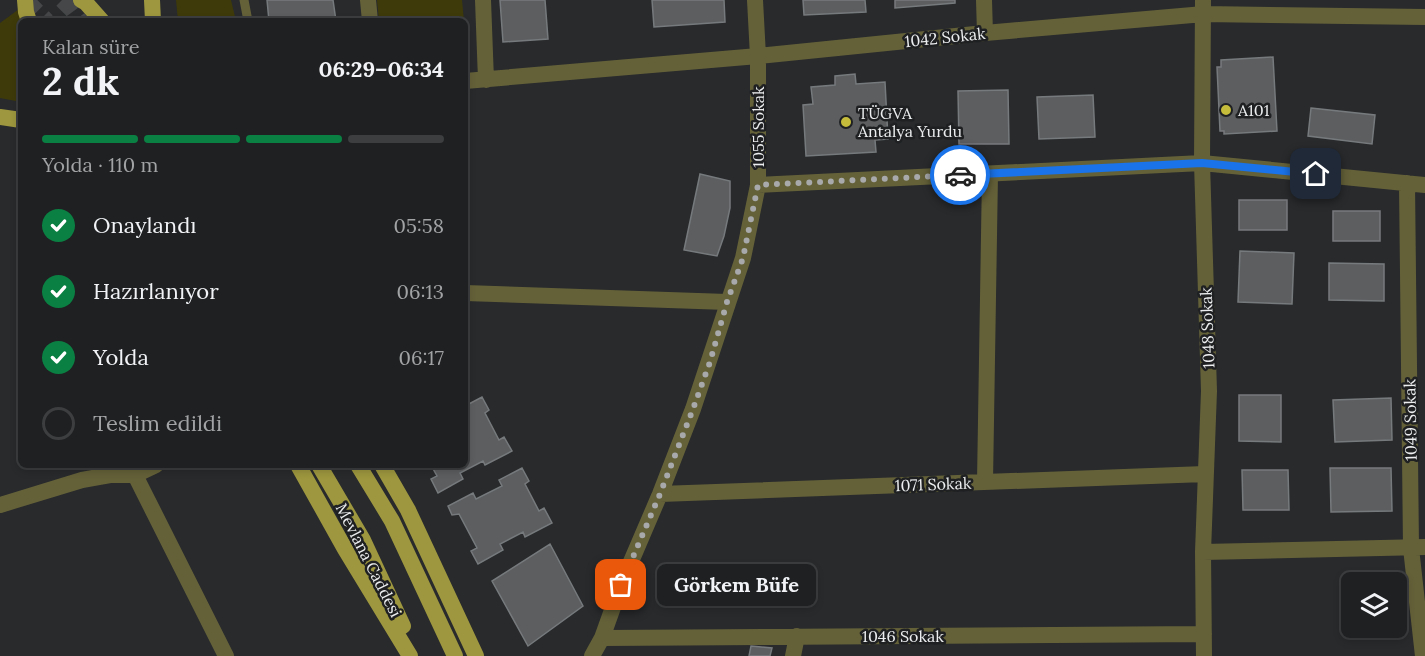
<!DOCTYPE html>
<html lang="tr">
<head>
<meta charset="utf-8">
<style>
  body { margin:0; font-family:Lora,serif; background:#2b2d2e; color:#f1f3f6; height:100vh; display:flex; flex-direction:column; font-size:22px; white-space:nowrap }
  * { box-sizing:border-box; margin:0 }
  p { font-size:20px; color:#a1a3a5 }
  .icon { flex:none; width:33px; height:33px; fill:none; stroke:currentColor; stroke-width:2; stroke-linecap:round; stroke-linejoin:round }
  .map { position:relative; flex:1; overflow:hidden }
  .side { position:absolute; left:18px; top:18px; width:450px; height:450px; display:flex; flex-direction:column; background:#1e2021; border-radius:9px; box-shadow:0 3px 9px #0003,0 0 0 2px #3c3e3f }
  .side>* { flex:none }
  .buttons { position:absolute; left:1341px; top:572px; display:grid; gap:12px }
  .buttons a { display:grid; place-items:center; width:66px; height:66px; border-radius:9px; background:#1e2021; box-shadow:0 3px 9px #0003,0 0 0 2px #3c3e3f; font-size:30px }
  .pin { position:absolute; display:grid; place-items:center; width:51px; height:51px; color:#fff; margin:-26px; border-radius:12px; box-shadow:0 3px 9px #0006 }
  .courier { position:absolute; display:grid; place-items:center; width:60px; height:60px; margin:-30px; border:4px solid #1a73e8; border-radius:50%; background:#fff; color:#222; box-shadow:0 2px 8px #0007 }
  .bubble { position:absolute; height:42px; border-radius:9px; background:#1e2021; box-shadow:0 3px 9px #0003,0 0 0 2px #3c3e3f; font-size:20px; font-weight:700; line-height:42px; text-align:center }
  .summary em { font-style:normal; font-weight:700 }
  .summary div { display:flex; flex-direction:column-reverse }
  .summary { display:flex; align-items:center; justify-content:space-between; height:102px; padding:0 24px }
  h1 { font-size:39px; font-weight:700; line-height:45px }
  .bar { display:grid; grid-template-columns:repeat(4,1fr); gap:9px 6px; align-content:center; height:72px; padding:0 24px }
  .bar i { height:8px; border-radius:4px; background:#3c3e3f }
  .bar .active { background:#0b8043 }
  .bar p { grid-column:span 4 }
  ol { padding:0 24px; list-style:none }
  li { display:flex; align-items:center; gap:18px; height:66px }
  li p { margin-inline-start:auto }
  li .icon { padding:6px; border-radius:50%; background:#0b8043; color:#fff; stroke-width:4 }
  li:last-child { color:#a1a3a5 }
  li i { width:33px; height:33px; border:3px solid #3c3e3f; border-radius:50% }
  .map>svg:first-child { display:block }
  .green { fill:#3e3a0a }
  .building { fill:#5c5e60; stroke:#777a7c; stroke-width:1.5 }
  .lines { fill:none; stroke-linecap:round; stroke-linejoin:round }
  .primary-tunnel { stroke:#454749; stroke-width:16; stroke-dasharray:16 8; stroke-linecap:butt }
  .service { stroke:#646139; stroke-width:9 }
  .minor { stroke:#646139; stroke-width:16 }
  .primary { stroke:#9e973f; stroke-width:16 }
  .done { stroke:#a7a9aa; stroke-width:6; stroke-dasharray:0 10.8 }
  .route { stroke:#1a73e8; stroke-width:8 }
  .poi-dot { fill:#c6bc3c; stroke:#1e2022; stroke-width:2 }
  .labels { text-anchor:middle; stroke-width:5; stroke-linejoin:round; paint-order:stroke }
  .street-label { font-size:16px; fill:#ebedee; stroke:#1e2022 }
  .poi-label { font-size:16px; fill:#ebedee; stroke:#1e2022; text-anchor:start }
</style>
</head>
<body>
<div class="map">
<svg width="1425" height="656" viewBox="0 0 1425 656">
  <rect width="100%" height="100%" fill="#282a2c"/>
  <!-- green -->
  <path class="green" d="M176,0H231L236,21H178Z
    M377,0H462L464,21H379Z
    M19,9L21,22V102L0,98V23Z"/>
  <!-- building -->
  <path class="building" d="M267,0H333L336,21H269Z
    M500,0H545L548,39L503,42Z
    M652,0H724L725,22L654,27Z
    M803,0H865L866,12L804,15Z
    M895,0H955V3L895,8Z
    M1273,57L1277,131L1224,134V131H1220L1217,67H1221V60Z
    M855,74L856,84L885,82L888,139L875,140L876,152L806,156L803,105L813,104L811,87L835,85V76Z
    M1008,90L1009,144H959L958,91Z
    M1093,95L1095,137L1039,139L1037,97Z
    M1311,108L1375,115L1372,144L1308,136Z
    M700,174L730,181V208L724,236L717,256L684,250Z
    M1239,200H1287V230H1239Z
    M1333,211H1380V241H1333Z
    M1240,251L1294,253L1292,304L1238,302Z
    M1329,263L1384,264V301L1329,300Z
    M1239,395H1281V442L1239,441Z
    M482,397L489,410L485,413L499,440L504,437L512,451L485,465L483,461L460,473L463,479L438,493L431,479L437,476L431,465H465V406Z
    M1391,398L1392,440L1335,442L1333,400Z
    M522,468L529,481L525,484L539,511L544,508L552,523L525,537L523,532L500,544L503,550L478,564L471,551L477,548L459,514L452,515L448,506L473,493L476,499L502,486L499,480Z
    M1330,468H1391L1392,511L1331,512Z
    M1242,470H1288L1289,510H1243Z
    M550,544L583,606L528,646L492,581Z
    M751,646L772,648L770,656H749Z"/>
  <g class="lines">
    <!-- primary-tunnel -->
    <path class="primary-tunnel" d="M26,0L47,21
      M62,0L72,10L80,21"/>
    <!-- service -->
    <path class="service" d="M244,0L248,21"/>
    <!-- minor -->
    <path class="minor" d="M368,0L370,21
      M483,0L486,80
      M984,0L985,33
      M1203,0L1202,163L1209,391L1203,552L1204,656
      M465,81L758,56L985,33L1204,14L1425,17
      M1407,183L1411,548L1423,656
      M758,185L1202,163L1425,185
      M465,293L727,302
      M135,475L226,656
      M985,482L990,174
      M660,494L1205,474
      M0,505L82,480L110,475H135L156,465
      M1203,552L1425,547
      M602,638L1204,634
      M592,656L602,638L621,585L660,494L693,409L743,258L758,185V56L755,0
      M793,656L797,636"/>
    <!-- primary -->
    <path class="primary" d="M25,0L26,12L29,21
      M81,0L86,3L102,21
      M152,0L153,21
      M0,117L21,120
      M298,465L345,549L410,656
      M319,465L363,540L403,626
      M358,465L392,521L455,656
      M382,465L408,510L476,656"/>
  </g>
  <g class="lines">
    <!-- done -->
    <path class="done" d="M621,585L660,494L693,409L710,362L727,302L743,258L758,185L960,175"/>
    <!-- route -->
    <path class="route" d="M960,175L1202,163L1316,174"/>
  </g>
  <!-- markers -->
  <g class="poi-dot">
    <circle cx="1226" cy="110" r="6"/>
    <circle cx="846" cy="122" r="6"/>
  </g>
  <g class="labels">
    <!-- street labels -->
    <g class="street-label">
      <text transform="translate(945 37) rotate(-6)" y="6">1042 Sokak</text>
      <text transform="translate(758 127) rotate(-90)" y="6">1055 Sokak</text>
      <text transform="translate(1207 328) rotate(-92)" y="6">1048 Sokak</text>
      <text transform="translate(1410 420) rotate(-91)" y="6">1049 Sokak</text>
      <text transform="translate(933 484) rotate(-2)" y="6">1071 Sokak</text>
      <text transform="translate(369 560) rotate(63)" y="6">Mevlana Caddesi</text>
      <text x="903" y="642">1046 Sokak</text>
    </g>
    <!-- poi labels -->
    <g class="poi-label">
      <text x="1238" y="116">A101</text>
      <text x="858" y="119">TÜGVA<tspan x="858" dy="18">Antalya Yurdu</tspan></text>
    </g>
  </g>
</svg>
<div class="buttons">
<a><svg class="icon" aria-label="layers" viewBox="0 0 24 24"><path d="M12 4l9 5-9 5-9-5zM3 14l9 5 9-5"/></svg></a>
</div>
<div class="pin" style="left:621px;top:585px;background:#ea580c"><svg class="icon" aria-label="bag" viewBox="0 0 24 24"><path d="M5 8h14l-1 12H6zM9 8a3 3 0 0 1 6 0"/></svg></div>
<div class="pin" style="left:1316px;top:174px;background:#1f2937"><svg class="icon" aria-label="home" viewBox="0 0 24 24"><path d="M3 11l9-7 9 7M6 9v11h12V9"/></svg></div>
<div class="courier" style="left:960px;top:175px"><svg class="icon" aria-label="car" viewBox="0 0 24 24"><path d="M5 17H2v-5l4-1 3-4h7l3 4 3 1v5h-3M9 17h6M6 11h13"/><circle cx="7" cy="17" r="2"/><circle cx="17" cy="17" r="2"/></svg></div>
<div class="bubble" style="left:657px;top:564px;width:159px">Görkem Büfe</div>
<section class="side">
<div class="summary"><div><h1>2 dk</h1><p>Kalan süre</p></div><em>06:29–06:34</em></div>
<div class="bar"><i class="active"></i><i class="active"></i><i class="active"></i><i></i><p>Yolda · 110 m</p></div>
<ol>
<li><svg class="icon" aria-label="check" viewBox="0 0 24 24"><path d="M5 12l5 5 9-10"/></svg>Onaylandı<p>05:58</p></li>
<li><svg class="icon" aria-label="check" viewBox="0 0 24 24"><path d="M5 12l5 5 9-10"/></svg>Hazırlanıyor<p>06:13</p></li>
<li><svg class="icon" aria-label="check" viewBox="0 0 24 24"><path d="M5 12l5 5 9-10"/></svg>Yolda<p>06:17</p></li>
<li><i></i>Teslim edildi</li>
</ol>
</section>
</div>
</body>
</html>
